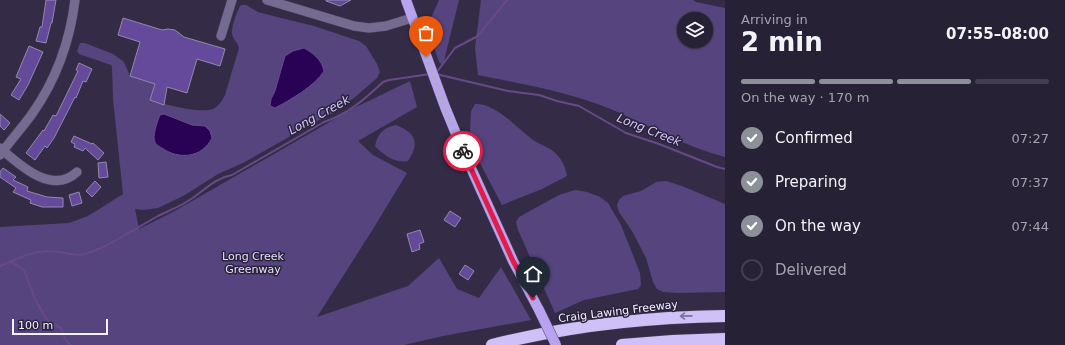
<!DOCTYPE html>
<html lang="en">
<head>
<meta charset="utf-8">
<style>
  body { margin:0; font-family:"DejaVu Sans",sans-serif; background:#332e41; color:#f1f3f6; height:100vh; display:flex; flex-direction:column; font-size:15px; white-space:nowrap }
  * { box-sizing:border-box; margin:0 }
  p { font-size:13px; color:#a4a3ad }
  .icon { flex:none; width:22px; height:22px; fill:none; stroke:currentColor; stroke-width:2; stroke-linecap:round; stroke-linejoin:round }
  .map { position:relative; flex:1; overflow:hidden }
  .side { display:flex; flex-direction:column; background:#272135; width:340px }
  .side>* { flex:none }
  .buttons { position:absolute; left:677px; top:12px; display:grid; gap:8px }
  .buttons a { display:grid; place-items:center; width:36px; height:36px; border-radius:50%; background:#272135; box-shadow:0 1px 3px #0004,0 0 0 1px #433e50; font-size:20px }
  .scale { position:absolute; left:12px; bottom:10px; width:96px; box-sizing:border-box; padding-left:4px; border:2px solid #f4f0ff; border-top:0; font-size:11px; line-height:14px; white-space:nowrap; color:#f4f0ff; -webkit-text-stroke:3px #2a233d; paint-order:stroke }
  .pin { position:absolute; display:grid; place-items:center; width:34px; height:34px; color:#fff; margin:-41px -17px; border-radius:50% 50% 50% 0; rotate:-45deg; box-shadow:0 0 4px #0007 }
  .pin .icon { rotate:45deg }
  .courier { position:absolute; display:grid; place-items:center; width:40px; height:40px; margin:-20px; border:3px solid #e11d48; border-radius:50%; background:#fff; color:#222; box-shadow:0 1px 5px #0007 }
  .summary em { font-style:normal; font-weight:600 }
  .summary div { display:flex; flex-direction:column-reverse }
  .summary { display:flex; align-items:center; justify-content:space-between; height:68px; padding:0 16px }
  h1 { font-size:26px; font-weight:600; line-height:30px }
  .bar { display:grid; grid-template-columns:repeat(4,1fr); gap:6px 4px; align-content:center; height:48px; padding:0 16px }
  .bar i { height:5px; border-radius:3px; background:#433e50 }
  .bar .current { background:#8c9099 }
  .bar p { grid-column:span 4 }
  ol { padding:0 16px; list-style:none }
  li { display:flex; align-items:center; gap:12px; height:44px }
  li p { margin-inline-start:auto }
  li .icon { padding:4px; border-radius:50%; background:#8c9099; color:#fff; stroke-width:4 }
  li:last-child { color:#a4a3ad }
  li i { width:22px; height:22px; border:2px solid #433e50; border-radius:50% }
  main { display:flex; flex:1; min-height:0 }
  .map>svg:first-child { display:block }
  .green { fill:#56447f; fill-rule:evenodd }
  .water { fill:#2a0255; stroke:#674988 }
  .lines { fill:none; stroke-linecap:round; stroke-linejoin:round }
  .stream { stroke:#674988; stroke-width:2 }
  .building { fill:#654a9c; stroke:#9189aa }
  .minor-casing { stroke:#4f4761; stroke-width:10 }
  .major-casing { stroke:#4f4761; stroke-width:11 }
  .highway-casing { stroke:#4f4761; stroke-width:13 }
  .minor { stroke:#756b91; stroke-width:9 }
  .major { stroke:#b8a3f0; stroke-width:10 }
  .highway { stroke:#cfc1f8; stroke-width:12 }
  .major-bridge-casing { stroke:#4f4761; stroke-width:11; stroke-linecap:butt }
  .major-bridge { stroke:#b8a3f0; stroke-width:10 }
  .oneway { stroke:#7c729a }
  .done { stroke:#b1abbf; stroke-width:4; stroke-dasharray:0 7.2 }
  .route { stroke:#e11d48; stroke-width:5 }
  .labels { text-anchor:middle; stroke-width:3; stroke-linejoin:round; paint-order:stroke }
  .park-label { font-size:11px; fill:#e4def6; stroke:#2a233d }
  .street-label { font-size:11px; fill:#f4f0ff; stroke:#2a233d }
  .water-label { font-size:12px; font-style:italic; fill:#d4c9f6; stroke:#2a233d }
</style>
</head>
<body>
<main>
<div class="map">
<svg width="725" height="345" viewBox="0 0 725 345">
  <rect width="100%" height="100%" fill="#342c47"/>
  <!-- green -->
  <path class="green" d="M439,0H459L443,65L439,62L427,27Z
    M481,0H693L696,2L725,8V157C686,147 650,126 613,110C570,92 523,84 478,75L475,48ZM684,19H706V41H684Z
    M241,5H246L258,12L281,18L314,26L359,41L366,46L377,64L380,72L377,78L354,98L335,112L319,120L243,163L218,174L185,195L158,208L143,210L135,209L139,229L173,212L354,108L410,81L417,107L358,141L373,155L407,173L373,229L317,317L408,286L439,258L457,289L479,298L501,267L531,320L443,336L404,345H0V227L69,223L88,216L123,194L113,99L112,67L111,65L79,54L77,51L80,43H85L113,54L120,59L124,62L130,76L155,84L150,100C163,104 201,114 213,109C219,106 222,101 225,95L239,48C238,42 233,40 232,34C231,28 237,10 241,5Z
    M475,104C497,103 518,130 535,141C541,145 549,147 554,152C561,158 566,167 567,176L542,189L502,205L472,148L470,131L471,111Z
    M396,125C416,133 420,143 408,161C397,164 383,155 375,146C378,133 383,128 396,125Z
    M666,181L682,186L725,204V292L677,293L663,292L657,289L653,282L646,258L632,231L619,212L617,205L619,200L623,196L641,191L656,182Z
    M575,190L587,192L600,197L608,203L621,225L640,273L641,285L638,289L584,300L555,313L518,230L516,222L519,217L559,195Z"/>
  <!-- water -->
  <path class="water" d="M304,48C313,53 322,60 324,71C315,86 290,100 275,108L270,106L271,99L275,91L285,56L293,51Z
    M164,114L192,125L205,126L210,131L212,138C202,158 179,160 162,148C158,146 155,144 154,139C154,132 157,122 160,115Z"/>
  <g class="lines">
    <!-- stream -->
    <path class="stream" d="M436,73L455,48L476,37L481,32L507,0
      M436,74L508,91L539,95L557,101L579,106L626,133L659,144L717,167L725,169
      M11,262L24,270L35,299L44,315L50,323L61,328L65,339L70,345
      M0,266C15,260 29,252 46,251C60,250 74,258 88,253C94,252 99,248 105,246C123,237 140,226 158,216C168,211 179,207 188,201C203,192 214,178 232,175L324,122C348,114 365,99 383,82L389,80L430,74"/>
  </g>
  <!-- building -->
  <path class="building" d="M46,0H56L52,23H51L46,43L36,41L40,27H42Z
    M326,0H351L340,6L326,1Z
    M123,18L162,30L168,29L175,30L184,37L225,49L220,66L197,59L187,93L167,87L164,105L150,100L155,84L130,76L140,42L118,35Z
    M29,46L43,52L28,85L19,100L11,95L21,79L16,77Z
    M79,63L92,69L86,82L83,81L76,98L75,97L54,138L47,148L45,146L35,160L26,153L43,130L44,131L53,115L56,116L78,71L76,70Z
    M0,114L10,123L4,130L0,126Z
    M74,136L92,144L93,143L104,153L98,160L85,148L83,151L74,147L75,144L71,142Z
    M106,162L108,177L99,178L98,163Z
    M3,168L16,177L13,180L28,187L27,191L47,197L63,198V207H42L30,203L31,200L13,192L16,188L0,177V172Z
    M95,181L101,187L92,197L86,191Z
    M79,192L82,203L72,206L69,195Z
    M450,211L461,218L455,227L444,220Z
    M420,230L424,242L419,244L420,249L412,252L407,234Z
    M465,265L474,271L468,280L459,274Z"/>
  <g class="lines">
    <defs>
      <path id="minor" d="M267,0L354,26L369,28L386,26L412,18
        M221,36L232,0
        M0,148C19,164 51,196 77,172
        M0,155C10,141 22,128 32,114C56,80 70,41 75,0"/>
      <path id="major" d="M406,0L445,107L461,146L513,261L539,310"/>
      <path id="highway" d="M492,345C568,326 647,317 725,316
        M622,345L673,341L725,339"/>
    </defs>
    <!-- minor casing -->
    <use href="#minor" class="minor-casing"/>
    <!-- major casing -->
    <use href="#major" class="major-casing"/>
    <!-- highway casing -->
    <use href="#highway" class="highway-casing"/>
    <!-- minor -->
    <use href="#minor" class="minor"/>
    <!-- major -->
    <use href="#major" class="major"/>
    <!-- highway -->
    <use href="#highway" class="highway"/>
    <defs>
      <path id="major-bridge" d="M539,310L556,345"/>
    </defs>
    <!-- major-bridge casing -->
    <use href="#major-bridge" class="major-bridge-casing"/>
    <!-- major-bridge -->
    <use href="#major-bridge" class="major-bridge"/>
  </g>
  <!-- one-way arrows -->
  <defs><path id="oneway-shaft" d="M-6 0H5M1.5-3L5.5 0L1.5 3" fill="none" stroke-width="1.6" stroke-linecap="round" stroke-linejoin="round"/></defs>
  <use class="oneway" href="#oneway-shaft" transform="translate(686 316) rotate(179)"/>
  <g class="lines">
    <!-- done -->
    <path class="done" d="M426,57L445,107L463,151"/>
    <!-- route -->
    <path class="route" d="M463,151L513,261L533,298"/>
  </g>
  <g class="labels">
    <!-- park labels -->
    <g class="park-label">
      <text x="253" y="260">Long Creek<tspan x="253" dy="13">Greenway</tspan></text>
    </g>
    <!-- street labels -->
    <g class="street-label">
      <text transform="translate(618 311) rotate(-7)" y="4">Craig Lawing Freeway</text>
    </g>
    <!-- water labels -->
    <g class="water-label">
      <text transform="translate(319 115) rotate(-29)" y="4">Long Creek</text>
      <text transform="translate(649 130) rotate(22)" y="4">Long Creek</text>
    </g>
  </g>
</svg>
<div class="buttons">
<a><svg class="icon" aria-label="layers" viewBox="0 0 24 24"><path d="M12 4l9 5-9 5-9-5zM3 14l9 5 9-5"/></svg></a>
</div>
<div class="scale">100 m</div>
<div class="pin" style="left:426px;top:57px;background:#ea580c"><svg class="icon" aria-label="bag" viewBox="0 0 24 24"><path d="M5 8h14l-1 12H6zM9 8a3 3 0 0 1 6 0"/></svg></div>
<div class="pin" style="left:533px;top:298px;background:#1f2937"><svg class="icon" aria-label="home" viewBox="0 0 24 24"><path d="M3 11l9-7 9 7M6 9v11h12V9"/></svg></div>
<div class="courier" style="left:463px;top:151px"><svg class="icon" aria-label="bike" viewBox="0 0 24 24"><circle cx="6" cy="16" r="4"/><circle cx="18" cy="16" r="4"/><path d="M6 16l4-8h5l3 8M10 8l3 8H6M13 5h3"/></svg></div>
</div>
<section class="side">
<div class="summary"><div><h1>2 min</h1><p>Arriving in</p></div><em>07:55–08:00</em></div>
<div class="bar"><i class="current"></i><i class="current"></i><i class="current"></i><i></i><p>On the way · 170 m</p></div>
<ol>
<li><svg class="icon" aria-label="check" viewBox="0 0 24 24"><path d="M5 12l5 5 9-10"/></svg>Confirmed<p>07:27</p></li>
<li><svg class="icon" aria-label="check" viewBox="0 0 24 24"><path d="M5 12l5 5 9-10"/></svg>Preparing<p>07:37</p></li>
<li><svg class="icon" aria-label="check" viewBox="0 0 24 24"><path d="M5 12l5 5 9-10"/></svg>On the way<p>07:44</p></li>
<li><i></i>Delivered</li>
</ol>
</section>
</main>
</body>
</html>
